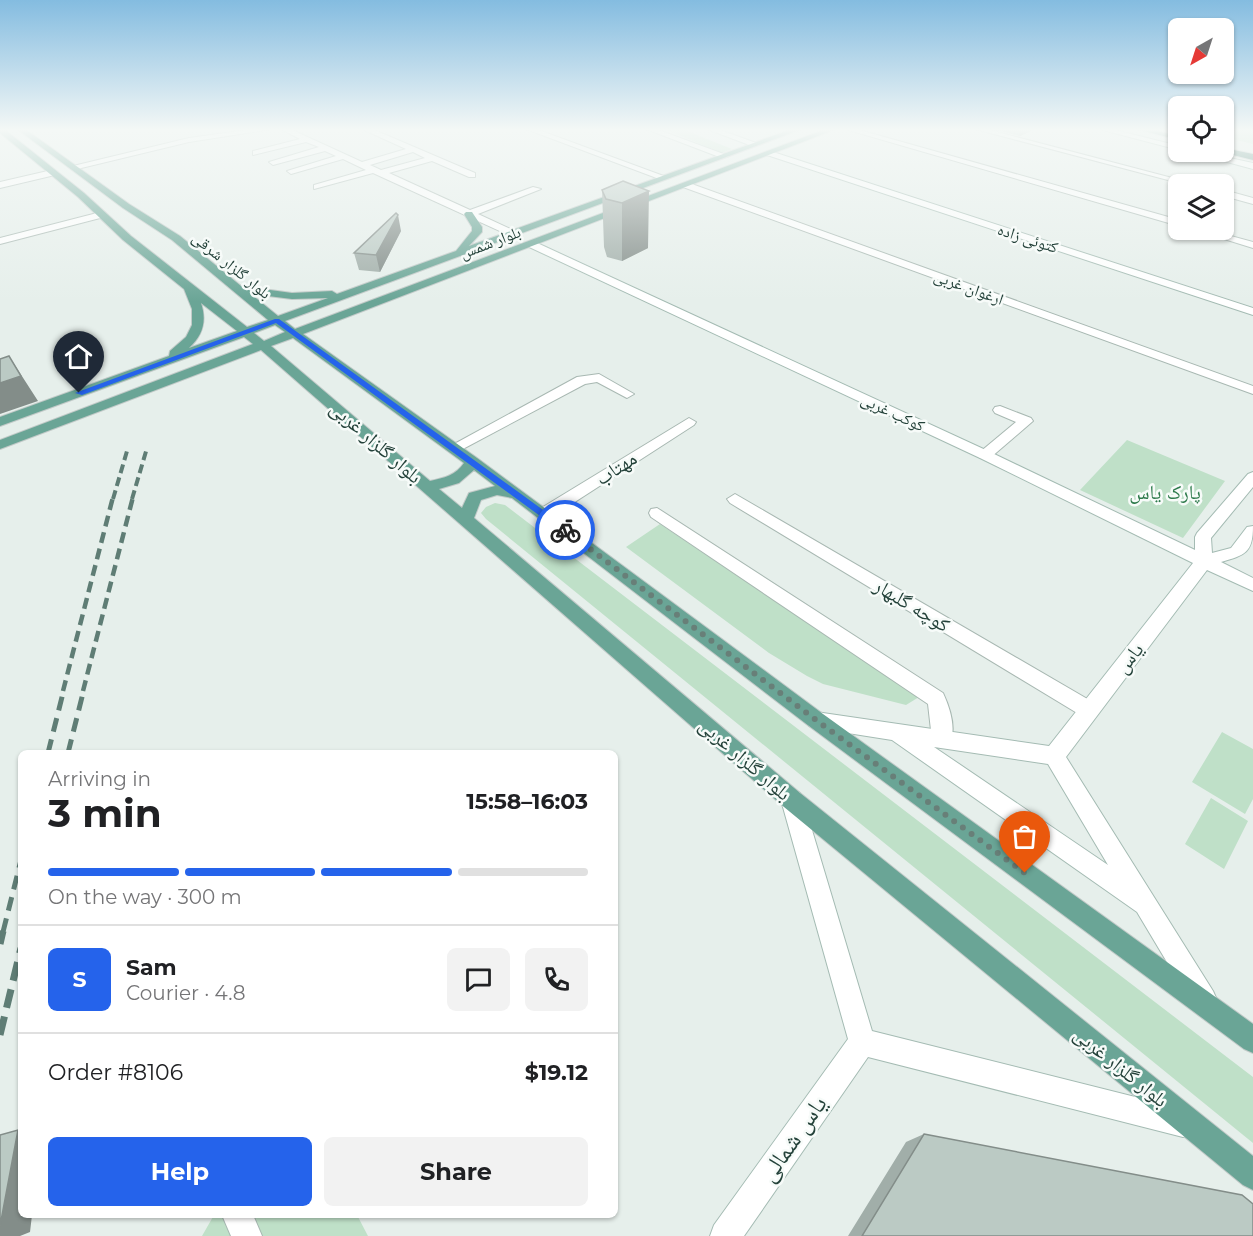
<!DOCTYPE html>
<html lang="en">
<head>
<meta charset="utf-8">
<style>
  body { margin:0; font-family:Montserrat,"Noto Naskh Arabic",sans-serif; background:#f2f2f2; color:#202124; height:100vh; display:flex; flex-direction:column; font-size:22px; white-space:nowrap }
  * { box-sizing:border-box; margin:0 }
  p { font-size:20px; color:#757577 }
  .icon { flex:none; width:33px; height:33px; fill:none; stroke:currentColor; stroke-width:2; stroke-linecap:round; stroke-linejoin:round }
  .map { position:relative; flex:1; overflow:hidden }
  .sheet { position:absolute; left:18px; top:750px; width:600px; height:468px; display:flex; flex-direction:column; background:#fff; border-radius:9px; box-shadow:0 2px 4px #0004 }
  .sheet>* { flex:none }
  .needle { width:39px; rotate:219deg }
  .buttons { position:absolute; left:1168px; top:18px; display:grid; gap:12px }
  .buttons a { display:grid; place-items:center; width:66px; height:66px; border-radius:9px; background:#fff; box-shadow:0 2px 4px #0004; font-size:30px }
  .pin { position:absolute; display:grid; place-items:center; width:51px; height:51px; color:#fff; margin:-62px -26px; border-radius:50% 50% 50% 0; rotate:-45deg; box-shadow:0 0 6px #0007 }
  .pin .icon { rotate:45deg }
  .courier { position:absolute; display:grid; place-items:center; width:60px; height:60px; margin:-30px; border:4px solid #2563eb; border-radius:50%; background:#fff; color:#222; box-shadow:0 2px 8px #0007 }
  .overview em { font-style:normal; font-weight:700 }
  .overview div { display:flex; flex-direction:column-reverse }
  .overview { display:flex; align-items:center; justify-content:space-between; height:102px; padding:0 30px }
  h1 { font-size:39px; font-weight:700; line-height:45px }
  .bar { display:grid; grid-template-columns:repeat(4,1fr); gap:9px 6px; align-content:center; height:72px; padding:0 30px }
  .bar i { height:8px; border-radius:4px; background:#e0e0e0 }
  .bar .current { background:#2563eb }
  .bar p { grid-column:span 4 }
  .line { display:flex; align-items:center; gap:15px; padding:0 30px; border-top:2px solid #e0e0e0 }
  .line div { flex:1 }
  .round { display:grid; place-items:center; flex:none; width:63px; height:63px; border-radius:9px; background:#f2f2f2 }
  .primary-button { display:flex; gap:12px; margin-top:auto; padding:12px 30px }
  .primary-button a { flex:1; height:69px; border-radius:9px; background:#2563eb; color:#fff; font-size:24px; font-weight:700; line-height:69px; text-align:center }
  .primary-button a+a { background:#f2f2f2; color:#202124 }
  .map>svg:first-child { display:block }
  .green { fill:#bfe0c8 }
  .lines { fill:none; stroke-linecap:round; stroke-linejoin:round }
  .street-casing { stroke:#a8b8b2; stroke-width:2 }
  .secondary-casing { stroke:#a4bbb3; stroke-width:2 }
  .primary-casing { stroke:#c2cac8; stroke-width:2 }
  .highway-casing { stroke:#c2cac8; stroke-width:2 }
  .street { fill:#fff; fill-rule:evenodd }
  .secondary { fill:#fff; fill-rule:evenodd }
  .primary { fill:#6aa596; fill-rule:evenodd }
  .highway { fill:#2f6f62; fill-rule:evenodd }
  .rail-far3 { stroke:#5f7d75; stroke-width:4; stroke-dasharray:9 4.5; stroke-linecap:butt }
  .rail-far2 { stroke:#5f7d75; stroke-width:4.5; stroke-dasharray:11 6; stroke-linecap:butt }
  .rail-far1 { stroke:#5f7d75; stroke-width:5; stroke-dasharray:14 8; stroke-linecap:butt }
  .rail { stroke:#5f7d75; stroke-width:7; stroke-dasharray:19 9; stroke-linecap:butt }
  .wall { fill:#a1aea9 }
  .shaded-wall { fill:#838d89 }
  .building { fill:#bbcac4; stroke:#838d89; stroke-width:1.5 }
  .route { fill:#2563eb }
  .done { stroke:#687f78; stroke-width:6; stroke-dasharray:0 10.8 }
  .labels { text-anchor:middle; stroke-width:5; stroke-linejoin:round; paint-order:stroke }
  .far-street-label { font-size:16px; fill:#24423a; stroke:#f7fbf9 }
  .street-label { font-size:20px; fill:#24423a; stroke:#f7fbf9 }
  .park-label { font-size:20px; fill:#2d7a4b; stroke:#f7fbf9 }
  .near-street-label { font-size:24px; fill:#24423a; stroke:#f7fbf9 }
</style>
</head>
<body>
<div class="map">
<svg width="1253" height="1236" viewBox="0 0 1253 1236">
  <rect width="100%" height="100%" fill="#e6efeb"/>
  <!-- green -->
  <path class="green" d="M664,129H682L732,149L722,153Z
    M1224,129L1253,130V144L1224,137Z
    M1127,440L1225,481L1183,538L1080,490Z
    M495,503L505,505L1253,1077V1143L486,519L481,513L486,507Z
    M660,524L919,697L906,705L823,684L807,676L769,653L626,547Z
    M1222,732L1253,749V799L1245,814L1192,782Z
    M1211,798L1248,821L1224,869L1185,844Z
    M214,1215H226L236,1236H202Z
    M247,1215H357L368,1236H257Z"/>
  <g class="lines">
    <defs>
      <path id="street" d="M254,129H271L189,142L73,170L69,167L189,138Z
        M281,129H290L362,162L406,149L362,129H372L475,173V177H469L432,161L389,173L470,210L533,187L541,189L478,214L517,232L518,234L513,237L373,173L314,189V185L366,170L343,159L291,174L287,171L336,156L325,151L273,165L269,162L319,147L306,142L253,155V151L300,139ZM413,152L425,158L381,170L370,165Z
        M526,129H536L669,178L662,180Z
        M845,129H856L1179,220V226Z
        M975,129H986L1195,184H1183Z
        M52,170L55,171V175L0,188V182Z
        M683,183H689L1253,386V394L683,187Z
        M1224,190L1253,198V204L1224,196Z
        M101,212L106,215L104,217L0,244V238Z
        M1195,230H1209L1253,242V248Z
        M599,374L634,394L627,398L597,382L585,384L459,451L454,452L447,448L577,377Z
        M1000,406L1031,418L1033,421L990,458H980L978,455L980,452L1016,422L995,413L993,410L995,407Z
        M689,418L696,422L694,425L550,518H538L536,514L538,510Z
        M735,494L1096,704L1099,710L1096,716L1089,718L1082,716L730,503L727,499Z
        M657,508L943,693C950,708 957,730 949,745L942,748L935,745L932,739L928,704L651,517L649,513L651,509Z
        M222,1215H253L262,1236H231Z"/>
      <path id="secondary" d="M646,129H656L729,156L722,158Z
        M707,129H717L759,144L752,146Z
        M1099,129H1111L1179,146V150Z
        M770,151L1253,308V315L767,155L766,153Z
        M1190,152H1202L1253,163V169Z
        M527,242H535L990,452L1195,550V537L1197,533L1248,474L1253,472V487L1211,538L1212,553L1231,548L1247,527L1253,526C1253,553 1245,555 1221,562L1253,578V591L1207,570L1066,757L1213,991L1217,1000L1213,1009L1204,1013L1195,1009L1137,912L892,740L816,728L809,726L806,720L809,714L816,712L1049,746L1193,563L980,458L527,246ZM934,747L1048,764L1108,865Z
        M792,790L800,793L803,800L872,1031L1183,1109L1193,1113L1197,1123L1193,1133L1183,1137L868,1057L744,1236H710L714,1225L848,1039L781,800L784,793Z"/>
      <path id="primary" d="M0,129H4L84,193L131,236L247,327L268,320L172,240L123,208L17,129H25L129,204L180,236L241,286L292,293L332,291L337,294L456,251L472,231V227L464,214L466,212H472L482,227V232L469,246L792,129H802L285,321L295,329L826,129H836L303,334L477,458L823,714L1253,1024V1053L1244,1049L809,726L512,498L497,495L481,500L474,518L800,793L1253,1156V1190L1243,1185L784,807L261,350L0,449V440L253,344L244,337L0,426V417L169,356L170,351L186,337L192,325V309L184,289L123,240L78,197L0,133ZM251,294L292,299L328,298L278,316ZM201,303L237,331L189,348C203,335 207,321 201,303ZM275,325L285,332L264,341L254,333ZM293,338L464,463C456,475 444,478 430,481L271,346ZM474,470L495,486L469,493L462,508L439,489L459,483Z"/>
      <path id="highway" d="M1136,129H1148L1179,136V140Z
        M1224,148L1253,154V160L1221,152H1224Z"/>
    </defs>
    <!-- street casing -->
    <use href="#street" class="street-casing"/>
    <!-- secondary casing -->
    <use href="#secondary" class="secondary-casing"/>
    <!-- primary casing -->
    <use href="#primary" class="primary-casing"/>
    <!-- highway casing -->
    <use href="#highway" class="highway-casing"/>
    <!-- street -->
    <use href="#street" class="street"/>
    <!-- secondary -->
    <use href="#secondary" class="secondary"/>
    <!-- primary -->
    <use href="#primary" class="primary"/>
    <!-- highway -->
    <use href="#highway" class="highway"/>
    <!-- rail-far3 -->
    <path class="rail-far3" d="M113,499L127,451
      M132,499L147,448"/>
    <!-- rail-far2 -->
    <path class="rail-far2" d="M63,691L113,497
      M83,691L133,497"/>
    <!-- rail-far1 -->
    <path class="rail-far1" d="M48,753L64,689
      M68,753L84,689
      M3,932L21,860"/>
    <!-- rail -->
    <path class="rail" d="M0,944L3,931
      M0,1035L21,948"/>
  </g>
  <!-- wall -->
  <path class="wall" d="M992,129H1035L1020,136Z
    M623,181L648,248L622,261L607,257L604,247L602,190Z
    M401,231L380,272L359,270L354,253Z
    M924,1134L1253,1236H848L906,1142Z"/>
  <!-- shaded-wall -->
  <path class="shaded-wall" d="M1023,129H1035L1020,136Z
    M649,191L648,248L622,261V203Z
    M398,215L401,231L380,272L376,255Z
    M9,356L38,401L0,414V383Z
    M18,1130H21V1215H32L30,1232L20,1236H0V1226Z"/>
  <!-- building -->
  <path class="building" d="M623,181L649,191L622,203L606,199L602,190Z
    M396,213L398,215L376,255L354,253Z
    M9,356L21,376L0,383V359Z
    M18,1130L0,1226V1135Z
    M924,1134L1242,1195L1253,1204V1236H862Z"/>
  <!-- sky -->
  <linearGradient id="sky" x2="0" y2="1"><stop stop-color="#84bce0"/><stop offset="0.43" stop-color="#f4f8f6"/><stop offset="1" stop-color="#f4f8f6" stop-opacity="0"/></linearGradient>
  <rect width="1253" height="302" fill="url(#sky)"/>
  <!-- route -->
  <path class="route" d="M275,319H279L568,528V532H562L276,323L82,395L75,393Z"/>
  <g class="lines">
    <!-- done -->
    <path class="done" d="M565,530L816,720L1025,873"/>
  </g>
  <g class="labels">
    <!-- far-street labels -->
    <g class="far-street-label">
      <text transform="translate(1028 238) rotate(18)" y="6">کتوئی زاده</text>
      <text transform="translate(490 242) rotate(-21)" y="6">بلوار شمس</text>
      <text transform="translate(232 265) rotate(39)" y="6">بلوار گلزار شرقی</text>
      <text transform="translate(969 287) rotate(20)" y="6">ارغوان غربی</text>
      <text transform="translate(893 412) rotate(25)" y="6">کوکب غربی</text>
    </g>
    <!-- street labels -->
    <g class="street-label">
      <text transform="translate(376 442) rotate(41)" y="7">بلوار گلزار غربی</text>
      <text transform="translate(616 468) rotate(-33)" y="7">مهتاب</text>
      <text transform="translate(912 605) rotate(31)" y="7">کوچه گلبهار</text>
      <text transform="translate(1129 658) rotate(-52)" y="7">یاس</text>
      <text transform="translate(745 759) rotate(41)" y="7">بلوار گلزار غربی</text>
      <text transform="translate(1121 1067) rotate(39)" y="7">بلوار گلزار غربی</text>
    </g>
    <!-- park labels -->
    <g class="park-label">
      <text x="1165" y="499">پارک یاس</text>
    </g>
    <!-- near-street labels -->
    <g class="near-street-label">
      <text transform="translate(793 1139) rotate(-55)" y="8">یاس شمالی</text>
    </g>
  </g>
</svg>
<div class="buttons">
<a><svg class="needle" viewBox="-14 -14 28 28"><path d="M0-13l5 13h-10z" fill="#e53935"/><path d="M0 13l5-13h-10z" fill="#757577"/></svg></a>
<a><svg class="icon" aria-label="locate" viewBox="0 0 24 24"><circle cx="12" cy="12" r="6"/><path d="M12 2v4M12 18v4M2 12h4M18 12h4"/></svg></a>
<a><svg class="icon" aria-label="layers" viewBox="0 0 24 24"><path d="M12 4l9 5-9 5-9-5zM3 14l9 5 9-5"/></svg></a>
</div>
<div class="pin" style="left:1025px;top:873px;background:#ea580c"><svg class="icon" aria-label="bag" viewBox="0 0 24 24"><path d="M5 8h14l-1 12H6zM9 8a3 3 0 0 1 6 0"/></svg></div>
<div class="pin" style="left:79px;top:393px;background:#1f2937"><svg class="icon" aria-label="home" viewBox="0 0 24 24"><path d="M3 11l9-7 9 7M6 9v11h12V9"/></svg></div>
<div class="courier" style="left:565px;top:530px"><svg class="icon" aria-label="bike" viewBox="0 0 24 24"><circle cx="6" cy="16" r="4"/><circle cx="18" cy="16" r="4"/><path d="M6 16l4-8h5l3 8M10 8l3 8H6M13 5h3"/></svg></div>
<section class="sheet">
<div class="overview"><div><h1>3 min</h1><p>Arriving in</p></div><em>15:58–16:03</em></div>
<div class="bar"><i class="current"></i><i class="current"></i><i class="current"></i><i></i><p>On the way · 300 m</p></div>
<div class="line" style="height:108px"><b class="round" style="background:#2563eb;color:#fff">S</b><div><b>Sam</b><p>Courier · 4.8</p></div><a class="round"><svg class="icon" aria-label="chat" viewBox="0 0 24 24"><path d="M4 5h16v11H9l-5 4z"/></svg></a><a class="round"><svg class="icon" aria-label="phone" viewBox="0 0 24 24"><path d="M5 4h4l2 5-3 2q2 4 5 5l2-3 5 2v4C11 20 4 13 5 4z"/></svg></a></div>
<div class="line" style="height:78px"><div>Order #8106</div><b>$19.12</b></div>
<div class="primary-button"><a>Help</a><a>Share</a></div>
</section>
</div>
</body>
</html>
